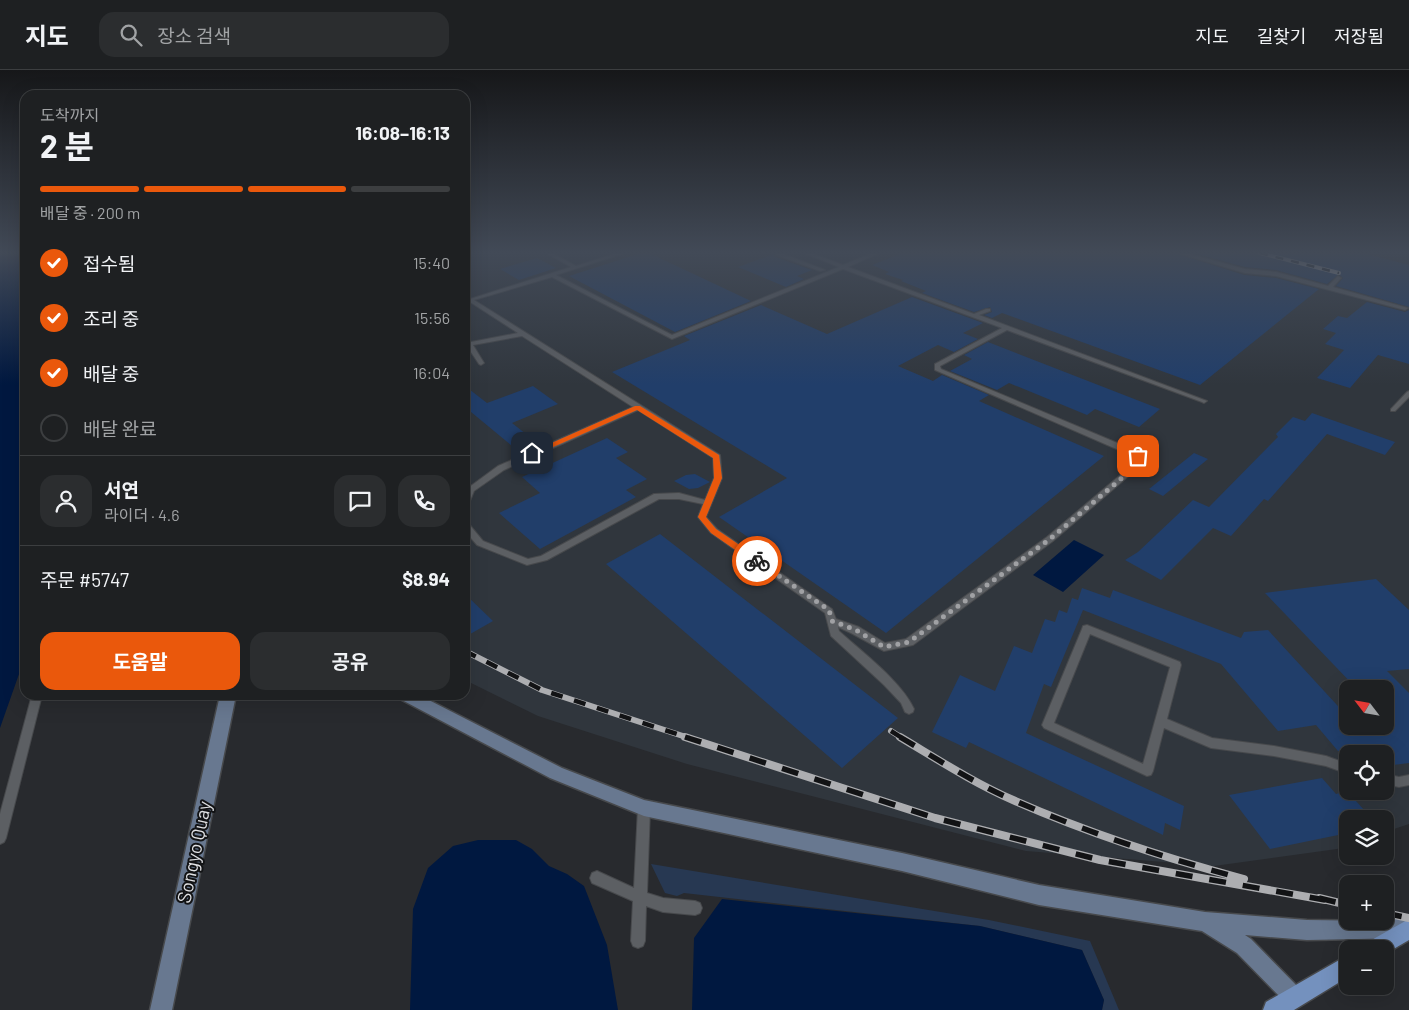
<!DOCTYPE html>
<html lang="ko">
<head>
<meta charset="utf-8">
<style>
  body { margin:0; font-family:Barlow,"Noto Sans KR",sans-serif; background:#2b2d2f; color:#f1f3f6; height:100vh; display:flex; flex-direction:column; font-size:19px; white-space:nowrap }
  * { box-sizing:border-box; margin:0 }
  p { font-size:16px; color:#a1a3a5 }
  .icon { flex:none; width:28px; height:28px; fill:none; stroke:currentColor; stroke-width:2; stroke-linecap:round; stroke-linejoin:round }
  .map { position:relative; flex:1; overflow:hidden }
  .sheet { position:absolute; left:20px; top:20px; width:450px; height:610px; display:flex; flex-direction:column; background:#1e2022; border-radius:15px; box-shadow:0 5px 20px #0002,0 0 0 1px #3c3e40 }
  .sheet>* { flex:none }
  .needle { width:32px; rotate:301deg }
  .fabs { position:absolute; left:1339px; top:610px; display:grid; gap:10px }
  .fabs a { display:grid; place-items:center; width:55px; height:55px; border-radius:10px; background:#1e2022; box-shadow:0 5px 20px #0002,0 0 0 1px #3c3e40; font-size:25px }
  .pin { position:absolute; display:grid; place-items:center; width:42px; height:42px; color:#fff; margin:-21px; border-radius:10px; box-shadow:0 2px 8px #0006 }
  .courier { position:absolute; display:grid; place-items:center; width:50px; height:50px; margin:-25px; border:4px solid #ea580c; border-radius:50%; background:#fff; color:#222; box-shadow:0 1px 6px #0007 }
  .headline em { font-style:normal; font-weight:700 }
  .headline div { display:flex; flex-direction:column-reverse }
  .headline { display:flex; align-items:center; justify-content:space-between; height:85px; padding:0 20px }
  h1 { font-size:32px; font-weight:700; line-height:38px }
  .bar { display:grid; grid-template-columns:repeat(4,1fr); gap:8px 5px; align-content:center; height:60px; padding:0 20px }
  .bar i { height:6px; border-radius:4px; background:#3c3e40 }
  .bar .current { background:#ea580c }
  .bar p { grid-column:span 4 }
  .line { display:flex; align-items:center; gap:12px; padding:0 20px; border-top:1px solid #3c3e40 }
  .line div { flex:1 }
  .round { display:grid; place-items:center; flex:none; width:52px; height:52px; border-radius:15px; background:#2b2d2f }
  ol { padding:0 20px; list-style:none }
  li { display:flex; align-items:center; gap:15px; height:55px }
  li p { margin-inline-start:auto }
  li .icon { padding:5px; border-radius:50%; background:#ea580c; color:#fff; stroke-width:4 }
  li:last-child { color:#a1a3a5 }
  li i { width:28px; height:28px; border:2px solid #3c3e40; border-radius:50% }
  .cta { display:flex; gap:10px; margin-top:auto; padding:10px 20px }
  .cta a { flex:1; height:58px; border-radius:15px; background:#ea580c; color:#fff; font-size:20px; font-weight:700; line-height:58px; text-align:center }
  .cta a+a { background:#2b2d2f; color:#f1f3f6 }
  header { display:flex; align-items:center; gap:30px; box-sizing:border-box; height:70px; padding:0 25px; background:#1e2022; border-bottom:1px solid #3c3e40 }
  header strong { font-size:24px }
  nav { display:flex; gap:28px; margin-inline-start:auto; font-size:18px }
  .search { width:350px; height:45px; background:#2b2d2f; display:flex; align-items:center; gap:12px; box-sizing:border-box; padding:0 18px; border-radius:15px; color:#a1a3a5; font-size:19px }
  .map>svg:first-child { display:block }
  .built { fill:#30363d; fill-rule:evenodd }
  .green { fill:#273852 }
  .water { fill:#001840 }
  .building { fill:#213e6a }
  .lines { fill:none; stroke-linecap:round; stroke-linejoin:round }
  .lane-casing { stroke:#47494c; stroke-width:2 }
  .secondary-casing { stroke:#47494c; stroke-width:3 }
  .primary-casing { stroke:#47494c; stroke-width:3 }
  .lane { fill:#5c5f63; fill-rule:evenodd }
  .secondary { fill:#687890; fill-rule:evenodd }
  .primary { fill:#7491be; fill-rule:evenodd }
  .rail-far2-casing { stroke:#adaeb1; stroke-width:4 }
  .rail-far1-casing { stroke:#adaeb1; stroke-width:6 }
  .rail-casing { stroke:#adaeb1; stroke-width:8 }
  .rail-far2 { stroke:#121315; stroke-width:2.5; stroke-dasharray:8; stroke-linecap:butt }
  .rail-far1 { stroke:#121315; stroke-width:4.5; stroke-dasharray:12; stroke-linecap:butt }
  .rail { stroke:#121315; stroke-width:5.5; stroke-dasharray:17; stroke-linecap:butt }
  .route { fill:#ea580c }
  .done { stroke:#a0a1a4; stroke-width:5; stroke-dasharray:0 9 }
  .labels { text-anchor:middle; stroke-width:4; stroke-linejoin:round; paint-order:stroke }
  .near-street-label { font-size:19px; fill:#e0e1e4; stroke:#121315 }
</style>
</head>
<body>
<header>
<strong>지도</strong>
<div class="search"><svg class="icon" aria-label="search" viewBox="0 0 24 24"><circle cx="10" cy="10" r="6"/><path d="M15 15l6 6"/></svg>장소 검색</div>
<nav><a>지도</a><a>길찾기</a><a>저장됨</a></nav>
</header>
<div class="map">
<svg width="1409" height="940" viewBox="0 0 1409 940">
  <rect width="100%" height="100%" fill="#282a2e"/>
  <!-- built -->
  <path class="built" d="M465,183H1409V754L1385,762V749H1348L1347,776L1337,779L1214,796L1026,781L687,694L538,646L465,610ZM1348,619H1385V656H1348ZM1348,684H1385V721H1348Z"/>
  <!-- green -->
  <path class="green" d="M651,794L989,850L1090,871L1119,940H1102L1104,930L1082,880L980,856L684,823L677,826L665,823Z"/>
  <!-- water -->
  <path class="water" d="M0,183H25V587L0,658Z
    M1074,470L1104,485L1063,522L1033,505Z
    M478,770H516L532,779L549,796L567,804L584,816L607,875L618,940H410L413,839L428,798L453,776Z
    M722,829L980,856L1082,880L1104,930L1102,940H692L694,868Z"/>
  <!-- building -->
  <path class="building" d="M641,183H649L751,231L675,262L569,206Z
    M902,183H1175L1244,205L1276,208L1319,219L1200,315L1002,243L992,248L984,245L992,242L990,237L974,242L922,223L926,221L901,211L903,210L885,204L889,202L872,195Z
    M1194,183H1363L1409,195V237L1336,216L1343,208L1339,204L1327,214L1276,200L1245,197Z
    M774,184L775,187L812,200L797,206L804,209L786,217L738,197Z
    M537,188L556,198L519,210L500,199Z
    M912,227L983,253L963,263L978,269L954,282L938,275L898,296L933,311L942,305L989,325L979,331L1104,386L886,563L719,447L787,408L612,302L690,270L684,266L761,235L827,264Z
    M1367,232L1405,242L1409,240V294L1378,285L1350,318L1317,308L1344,280L1325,274L1336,263L1323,259L1338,246L1347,248Z
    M988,272L1160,339L1139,357L1095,339L1087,345L1009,313L997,320L950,301L972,289L964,285Z
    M465,316L487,333L533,316L558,334L512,353L531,368L512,376L465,337Z
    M1312,343L1395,372L1385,385L1327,364L1268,431L1264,429L1231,466L1213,458L1161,510L1125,490L1138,482L1193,430L1209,437L1278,367L1276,364L1293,347L1305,351Z
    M607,368L628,382L616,388L647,409L626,420L636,427L540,479L499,443L540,423L522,407Z
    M1194,383L1208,389L1163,426L1149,419Z
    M695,404L710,412L698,418L689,419L674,411L686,405Z
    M660,464L898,648L842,698L606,494Z
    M1376,509L1409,540V599L1387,601L1409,623V693L1393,695L1385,684L1376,676L1338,681L1316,655L1278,661L1221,594L1083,540L1051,617L1044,614L1026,663L1184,736L1180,760L1165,753L1163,765L969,672L966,678L932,662L960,605L995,621L1014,576L1032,583L1045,549L1055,552L1059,540L1067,543L1072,528L1078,530L1082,518L1110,528L1113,520L1241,568L1244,562L1268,560L1348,647V656H1385V619H1357L1265,523Z
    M465,524L493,551L465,567Z
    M1322,708L1336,724L1347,721L1365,741L1353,743L1359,749H1348V763L1270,779L1229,725Z"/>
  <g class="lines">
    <defs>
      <path id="lane" d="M546,183H552L576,196L617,183H625L556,205L672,265L839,197L804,183H811L843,195L872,183H879L848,197L974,244L986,239H990V241L979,245L1207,331L1204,333L1202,332L1007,260L940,296L941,299L1134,380L1146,391L1053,471L913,575L884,581L851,563L838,557L839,561C862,582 902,612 914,639L913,642L909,644L905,642L901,633L884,615L831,566L825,543L711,463L698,447L703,434L679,429H659L547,490L527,495L477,475L465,461V452L468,453L483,471L528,489L541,486L654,424L679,423L705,430L714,408L713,388L638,340L504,400L474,421L469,433L465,436V424L468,418L498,396L633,337L522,266L473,275L484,293L481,295L479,294L465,273V266L467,267L471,272L518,263L467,230L571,197ZM843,199L1002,258L935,294V300L1128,384L1137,391L1047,467L906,569L885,573L859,557L836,549L832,539L717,459L706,447L722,408L720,385L474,230L552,207L672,269Z
        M776,183H781L825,200L820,201L776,185Z
        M1177,183H1186L1245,199L1276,202L1328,216L1338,206L1341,208L1333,217L1408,238L1405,240L1276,206L1245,203Z
        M1409,321V327L1395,341H1391V339L1407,322Z
        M1087,555L1180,592L1181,595L1167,649L1212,668L1274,676L1326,686L1348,694V704L1326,696L1274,686L1211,678L1164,658L1153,701L1151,705L1147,706L1044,658L1042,655L1082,559L1083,556ZM1090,564L1170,597L1143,694L1054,653Z
        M32,625H42L6,768L4,772L0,774V744Z
        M1385,704L1399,707L1409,705V715L1399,717L1385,714Z
        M644,732L648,734L650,738L647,823L663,828L695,831L700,833L702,838L700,843L695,845L663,842L646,836L645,871L643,876L638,878L633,876L631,871L633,831L592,813L590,808L592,803L597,801L634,818L638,738L640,734Z"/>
      <path id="secondary" d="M220,625H236L172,940H150Z
        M397,625H419L562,698L644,730L902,783L1039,815L1205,842L1307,850L1385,851V849H1406L1409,850V868L1307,870L1245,865L1251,869L1301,920L1305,927L1301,934L1294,938L1287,934L1237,883L1202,861L1039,835L902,801L644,746L550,708L400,629Z"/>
      <path id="primary" d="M1409,849V870L1385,884V879H1365L1368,872Z
        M1348,885V907L1294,940H1263L1266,932Z"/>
    </defs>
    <!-- lane casing -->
    <use href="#lane" class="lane-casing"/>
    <!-- secondary casing -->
    <use href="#secondary" class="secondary-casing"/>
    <!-- primary casing -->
    <use href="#primary" class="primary-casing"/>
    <!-- lane -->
    <use href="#lane" class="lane"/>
    <!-- secondary -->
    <use href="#secondary" class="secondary"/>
    <!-- primary -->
    <use href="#primary" class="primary"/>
    <defs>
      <path id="rail-far2" d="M1260,183L1339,203"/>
      <path id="rail-far1" d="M465,581L542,620L689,668
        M891,661L902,668"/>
      <path id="rail" d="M685,667L935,748L1100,790L1325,830
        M900,667C937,689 974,713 1013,730C1088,763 1165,788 1244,809
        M1319,828L1348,835
        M1385,843L1409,848"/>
    </defs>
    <!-- rail-far2 casing -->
    <use href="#rail-far2" class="rail-far2-casing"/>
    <!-- rail-far1 casing -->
    <use href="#rail-far1" class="rail-far1-casing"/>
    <!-- rail casing -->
    <use href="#rail" class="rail-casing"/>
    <!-- rail-far2 -->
    <use href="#rail-far2" class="rail-far2"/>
    <!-- rail-far1 -->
    <use href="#rail-far1" class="rail-far1"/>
    <!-- rail -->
    <use href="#rail" class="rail"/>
  </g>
  <!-- sky -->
  <linearGradient id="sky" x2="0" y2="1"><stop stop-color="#161719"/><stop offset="0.58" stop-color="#424a57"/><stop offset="1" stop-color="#424a57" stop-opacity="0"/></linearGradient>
  <rect width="1409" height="315" fill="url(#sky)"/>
  <!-- route -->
  <path class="route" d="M635,336H640L719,385L722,408L706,447L716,459L760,489V493H754L711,463L698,447L714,408L713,388L637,340L535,385L529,383Z"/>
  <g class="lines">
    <!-- done -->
    <path class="done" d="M757,491L829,540L832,551L856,560L884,577L909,572L1050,469L1142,391L1138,386"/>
  </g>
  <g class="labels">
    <!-- near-street labels -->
    <g class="near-street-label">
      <text transform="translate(194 782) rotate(-78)" y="7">Songyo Quay</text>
    </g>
  </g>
</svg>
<div class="fabs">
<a><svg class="needle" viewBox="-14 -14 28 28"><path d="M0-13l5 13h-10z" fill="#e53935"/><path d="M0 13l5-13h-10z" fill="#a1a3a5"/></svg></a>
<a><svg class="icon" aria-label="locate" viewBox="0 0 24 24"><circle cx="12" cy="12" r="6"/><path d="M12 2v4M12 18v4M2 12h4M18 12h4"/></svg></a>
<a><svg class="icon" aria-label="layers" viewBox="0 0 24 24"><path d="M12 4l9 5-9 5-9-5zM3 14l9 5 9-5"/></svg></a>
<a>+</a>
<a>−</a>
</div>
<div class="pin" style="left:1138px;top:386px;background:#ea580c"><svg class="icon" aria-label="bag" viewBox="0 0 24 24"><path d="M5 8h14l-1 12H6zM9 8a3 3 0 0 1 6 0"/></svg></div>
<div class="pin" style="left:532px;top:383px;background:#1f2937"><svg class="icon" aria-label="home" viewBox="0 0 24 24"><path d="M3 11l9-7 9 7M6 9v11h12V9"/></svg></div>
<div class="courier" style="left:757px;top:491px"><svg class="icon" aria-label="bike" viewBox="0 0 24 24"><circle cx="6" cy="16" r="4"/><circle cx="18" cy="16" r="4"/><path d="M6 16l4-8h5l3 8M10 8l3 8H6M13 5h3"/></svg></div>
<section class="sheet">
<div class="headline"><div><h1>2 분</h1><p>도착까지</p></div><em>16:08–16:13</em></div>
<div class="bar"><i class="current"></i><i class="current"></i><i class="current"></i><i></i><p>배달 중 · 200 m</p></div>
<ol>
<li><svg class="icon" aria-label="check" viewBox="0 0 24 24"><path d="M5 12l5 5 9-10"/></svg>접수됨<p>15:40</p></li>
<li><svg class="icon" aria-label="check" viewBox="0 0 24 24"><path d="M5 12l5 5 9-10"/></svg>조리 중<p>15:56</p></li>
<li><svg class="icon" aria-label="check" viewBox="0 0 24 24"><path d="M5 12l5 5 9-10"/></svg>배달 중<p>16:04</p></li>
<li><i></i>배달 완료</li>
</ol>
<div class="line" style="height:90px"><a class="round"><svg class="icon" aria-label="person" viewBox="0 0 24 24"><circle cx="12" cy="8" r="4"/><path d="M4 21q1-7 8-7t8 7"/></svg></a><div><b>서연</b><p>라이더 · 4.6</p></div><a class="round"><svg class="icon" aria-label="chat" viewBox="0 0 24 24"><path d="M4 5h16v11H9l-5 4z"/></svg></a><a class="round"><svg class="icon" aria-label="phone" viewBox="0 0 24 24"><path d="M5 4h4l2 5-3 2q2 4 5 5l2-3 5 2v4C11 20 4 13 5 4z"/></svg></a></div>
<div class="line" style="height:65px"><div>주문 #5747</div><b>$8.94</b></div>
<div class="cta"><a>도움말</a><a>공유</a></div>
</section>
</div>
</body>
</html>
